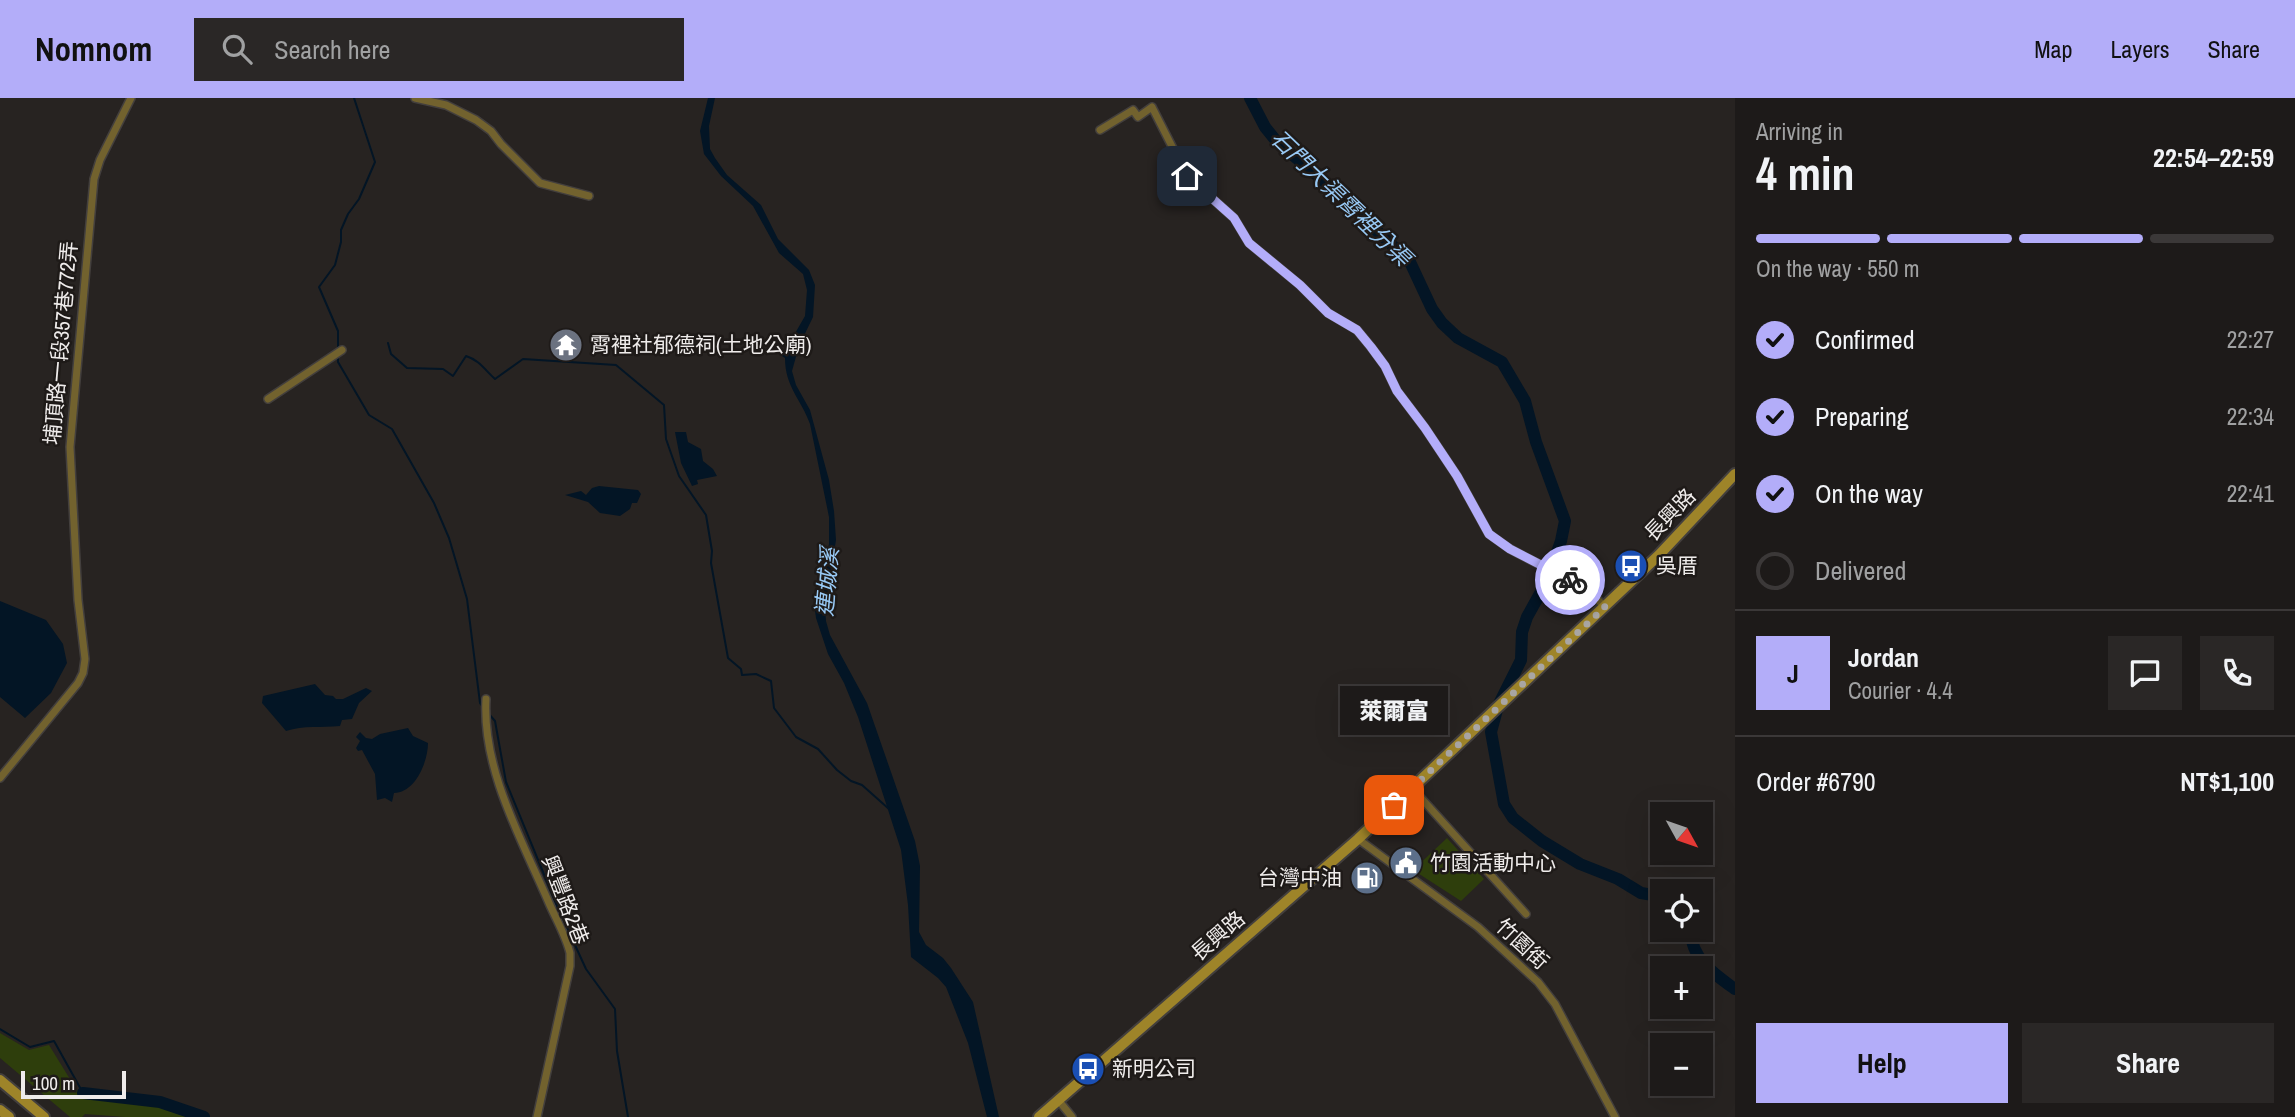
<!DOCTYPE html>
<html lang="en">
<head>
<meta charset="utf-8">
<style>
  body { margin:0; font-family:"Archivo Narrow","Noto Sans TC",sans-serif; background:#2a2726; color:#f1f3f6; height:100vh; display:flex; flex-direction:column; font-size:26px; white-space:nowrap }
  * { box-sizing:border-box; margin:0 }
  p { font-size:23px; color:#a0a1a2 }
  .icon { flex:none; width:38px; height:38px; fill:none; stroke:currentColor; stroke-width:2; stroke-linecap:round; stroke-linejoin:round }
  .map { position:relative; flex:1; overflow:hidden }
  .details { display:flex; flex-direction:column; background:#1d1a19; width:560px }
  .details>* { flex:none }
  .needle { width:46px; rotate:130deg }
  .fabs { position:absolute; left:1650px; top:704px; display:grid; gap:14px }
  .fabs a { display:grid; place-items:center; width:63px; height:63px; border-radius:0px; background:#1d1a19; box-shadow:0 7px 28px #0002,0 0 0 2px #3b3838; font-size:35px }
  .scale { position:absolute; left:21px; bottom:18px; width:105px; box-sizing:border-box; padding-left:7px; border:4px solid #efeceb; border-top:0; font-size:19px; line-height:24px; white-space:nowrap; color:#efeceb; -webkit-text-stroke:5px #1e1a18; paint-order:stroke }
  .pin { position:absolute; display:grid; place-items:center; width:60px; height:60px; color:#fff; margin:-30px; border-radius:14px; box-shadow:0 4px 10px #0006 }
  .courier { position:absolute; display:grid; place-items:center; width:70px; height:70px; margin:-35px; border:5px solid #b3adf9; border-radius:50%; background:#fff; color:#222; box-shadow:0 2px 9px #0007 }
  .bubble { position:absolute; height:49px; border-radius:0px; background:#1d1a19; box-shadow:0 7px 28px #0002,0 0 0 2px #3b3838; font-size:23px; font-weight:800; line-height:49px; text-align:center }
  .overview em { font-style:normal; font-weight:800 }
  .overview div { display:flex; flex-direction:column-reverse }
  .overview { display:flex; align-items:center; justify-content:space-between; height:119px; padding:0 21px }
  h1 { font-size:46px; font-weight:800; line-height:52px }
  .bar { display:grid; grid-template-columns:repeat(4,1fr); gap:10px 7px; align-content:center; height:84px; padding:0 21px }
  .bar i { height:9px; border-radius:5px; background:#3b3838 }
  .bar .on { background:#b3adf9 }
  .bar p { grid-column:span 4 }
  .line { display:flex; align-items:center; gap:18px; padding:0 21px; border-top:2px solid #3b3838 }
  .line div { flex:1 }
  .round { display:grid; place-items:center; flex:none; width:74px; height:74px; border-radius:0px; background:#2a2726 }
  ol { padding:0 21px; list-style:none }
  li { display:flex; align-items:center; gap:21px; height:77px }
  li p { margin-inline-start:auto }
  li .icon { padding:7px; border-radius:50%; background:#b3adf9; color:#111; stroke-width:4 }
  li:last-child { color:#a0a1a2 }
  li i { width:38px; height:38px; border:4px solid #3b3838; border-radius:50% }
  .button { display:flex; gap:14px; margin-top:auto; padding:14px 21px }
  .button a { flex:1; height:80px; border-radius:0px; background:#b3adf9; color:#111; font-size:28px; font-weight:800; line-height:80px; text-align:center }
  .button a+a { background:#2a2726; color:#f1f3f6 }
  header { display:flex; align-items:center; gap:42px; box-sizing:border-box; height:98px; padding:0 35px; background:#b3adf9; color:#111 }
  header strong { font-size:33px }
  nav { display:flex; gap:38px; margin-inline-start:auto; font-size:24px }
  .search { width:490px; height:63px; background:#2a2726; display:flex; align-items:center; gap:18px; box-sizing:border-box; padding:0 24px; border-radius:0px; color:#a0a1a2; font-size:26px }
  main { display:flex; flex:1; min-height:0 }
  .map>svg:first-child { display:block }
  .green { fill:#2e3e0c }
  .water { fill:#031525 }
  .lines { fill:none; stroke-linecap:round; stroke-linejoin:round }
  .stream { stroke:#031525; stroke-width:2 }
  .river { stroke:#031525; stroke-width:12 }
  .street-casing { stroke:#433f3d; stroke-width:10 }
  .secondary-casing { stroke:#433f3d; stroke-width:14 }
  .street { stroke:#72622e; stroke-width:7 }
  .secondary { stroke:#9e8429; stroke-width:10 }
  .done { stroke:#a9a6a4; stroke-width:7; stroke-dasharray:0 12.6 }
  .route { stroke:#b3adf9; stroke-width:9 }
  .labels { text-anchor:middle; stroke-width:5; stroke-linejoin:round; paint-order:stroke }
  .street-label { font-size:21px; fill:#efeceb; stroke:#1e1a18 }
  .poi-label { font-size:21px; fill:#efeceb; stroke:#1e1a18; text-anchor:start }
  .water-label { font-size:23px; font-style:italic; fill:#98c9f5; stroke:#1e1a18 }
</style>
</head>
<body>
<header>
<strong>Nomnom</strong>
<div class="search"><svg class="icon" aria-label="search" viewBox="0 0 24 24"><circle cx="10" cy="10" r="6"/><path d="M15 15l6 6"/></svg>Search here</div>
<nav><a>Map</a><a>Layers</a><a>Share</a></nav>
</header>
<main>
<div class="map">
<svg width="1735" height="1019" viewBox="0 0 1735 1019">
  <rect width="100%" height="100%" fill="#272321"/>
  <!-- green -->
  <path class="green" d="M1447,740L1484,781L1461,803L1413,772Z
    M0,935L29,952L49,947L81,999L158,1009L187,1019H125L85,1016L82,1019H70L0,960Z"/>
  <!-- water -->
  <path class="water" d="M708,0H715L709,28L710,51L715,60L727,77L761,107L778,141L809,172L815,187L813,219L799,248L792,273L796,287L810,312L829,382L834,413L836,442L825,510L826,523L830,537L867,605L915,743L920,768L919,834L926,847L943,860L951,870L973,904L999,1019H987L968,945L946,889L938,880L911,859L908,807L901,752L858,619L844,585L828,556L816,520L814,505L823,480L829,446V419L810,326C801,301 785,289 785,260L782,258L805,218L807,192L803,176L779,155L753,108L721,78L704,56L700,33Z
    M675,334H686L688,344L701,351L703,363L713,371L717,378L697,382L698,386L692,388L681,365Z
    M599,388L638,392L641,396L637,405H632L630,411L620,418L600,415L588,404L565,397L581,393L586,397L592,390Z
    M0,503L46,522L63,546L67,565L51,595L25,620L0,599Z
    M315,586L325,597L333,598L336,601H343L366,590L372,593L359,605L352,621L342,622L340,628C321,630 304,627 286,633L262,605L263,598Z
    M408,630L413,638L428,645C428,664 415,695 394,695L392,704L385,700L377,702L375,676L362,652L358,653L356,650L360,643L356,639L360,634L366,640L372,641L380,636Z"/>
  <g class="lines">
    <!-- stream -->
    <path class="stream" d="M388,245L391,256L407,270L443,271L453,278L466,258C479,262 485,272 495,281L523,261L616,267L664,307L666,341L679,378L706,417L712,453L711,465L728,560L741,571L742,577L756,576L771,583L774,610L796,639L818,651L837,672L851,683L862,687L889,711
      M338,250V233L319,189L335,167L341,144V132L348,116L359,101L375,64L354,0
      M338,259V264L369,317L392,331L434,405L449,440L467,501L480,605L482,608
      M488,615L495,623L506,684L557,808L586,871L615,911L617,953L628,1019
      M0,931L30,949L54,943L83,995"/>
    <!-- river -->
    <path class="river" d="M1250,0L1265,29L1277,44L1361,114L1377,133L1410,164L1432,211L1442,225L1458,240L1502,264L1525,303L1536,344L1565,423L1561,443L1547,483L1527,519L1522,534L1521,562L1498,608L1491,634L1504,706L1513,720L1542,743L1580,766L1618,781L1641,795L1653,797L1662,794
      M1691,831C1690,860 1714,876 1735,891
      M83,995L160,1004L204,1019"/>
    <defs>
      <path id="street" d="M415,0L446,7L476,22L491,33L501,46L540,85L589,98
        M1100,32L1133,12L1138,19L1152,9L1187,78L1234,120L1249,145L1300,187L1328,215L1357,232L1371,249L1385,268L1397,293L1425,330L1457,378L1489,436L1510,451L1587,491L1605,509
        M268,301L342,252
        M486,601C482,672 522,742 549,805C556,821 566,838 570,855V868L537,1019
        M0,680L78,585L83,575L85,561L78,502L70,349L94,81L100,62L131,0
        M1412,690L1526,816
        M1358,741L1478,829L1538,884L1555,906L1615,1019
        M1059,1003L1072,1019"/>
      <path id="secondary" d="M0,982L44,1019
        M0,1012L9,1019
        M1039,1019L1358,741L1659,457L1735,376"/>
    </defs>
    <!-- street casing -->
    <use href="#street" class="street-casing"/>
    <!-- secondary casing -->
    <use href="#secondary" class="secondary-casing"/>
    <!-- street -->
    <use href="#street" class="street"/>
    <!-- secondary -->
    <use href="#secondary" class="secondary"/>
  </g>
  <g class="lines">
    <!-- done -->
    <path class="done" d="M1394,707L1605,509L1587,491L1570,482"/>
    <!-- route -->
    <path class="route" d="M1187,78L1234,120L1249,145L1300,187L1328,215L1357,232L1371,249L1385,268L1397,293L1425,330L1457,378L1489,436L1510,451L1570,482"/>
  </g>
  <!-- icons -->
  <defs>
    <symbol id="temple-disc" viewBox="-11 -11 22 22"><circle r="9.5" fill="#6b7280" stroke="#1e1a18"/><path d="M0-6L5-2H3V0L6.5 2.5H4V6H1.5V3h-3V6H-4V2.5H-6.5L-3 0V-2H-5Z" fill="#fff"/></symbol>
    <symbol id="bus-disc" viewBox="-11 -11 22 22"><circle r="9.5" fill="#1a4fb4" stroke="#1e1a18"/><path d="M-5-6H5V4H4V6H2V4H-2V6H-4V4H-5ZM-3.5-4V0h7V-4ZM-3.5 1.2v1.5H-2V1.2ZM2 1.2v1.5H3.5V1.2Z" fill="#fff"/></symbol>
    <symbol id="civic-disc" viewBox="-11 -11 22 22"><circle r="9.5" fill="#5c6f8a" stroke="#1e1a18"/><path d="M-.6-6.5H3V-4.5H.6V-3L4-1V1h2V6H-6V1h2V-1L-.6-3ZM-1.2 2.5V6h2.4V2.5Z" fill="#fff"/></symbol>
    <symbol id="fuel-disc" viewBox="-11 -11 22 22"><circle r="9.5" fill="#5c6f8a" stroke="#1e1a18"/><path d="M-5.5-6h7V0h2V4h1.3V-2.5L3-4.5l.8-.8L6-3V5H2.5V1h-1V6h-7ZM-4.2-4.7v3.2H.2V-4.7Z" fill="#fff"/></symbol>
  </defs>
  <g fill-rule="evenodd">
    <use href="#temple-disc" x="547" y="228" width="38" height="38"/>
    <use href="#bus-disc" x="1612" y="449" width="38" height="38"/>
    <use href="#civic-disc" x="1387" y="746" width="38" height="38"/>
    <use href="#fuel-disc" x="1348" y="761" width="38" height="38"/>
    <use href="#bus-disc" x="1069" y="952" width="38" height="38"/>
  </g>
  <g class="labels">
    <!-- street labels -->
    <g class="street-label">
      <text transform="translate(61 245) rotate(-85)" y="7">埔頂路一段357巷772弄</text>
      <text transform="translate(1670 417) rotate(-46)" y="7">長興路</text>
      <text transform="translate(565 802) rotate(69)" y="7">興豐路2巷</text>
      <text transform="translate(1218 838) rotate(-41)" y="7">長興路</text>
      <text transform="translate(1522 846) rotate(43)" y="7">竹園街</text>
    </g>
    <!-- poi labels -->
    <g class="poi-label">
      <text x="590" y="254">霄裡社郁德祠(土地公廟)</text>
      <text x="1656" y="475">吳厝</text>
      <text x="1430" y="772">竹園活動中心</text>
      <text x="1342" y="787" text-anchor="end">台灣中油</text>
      <text x="1112" y="978">新明公司</text>
    </g>
    <!-- water labels -->
    <g class="water-label">
      <text transform="translate(1341 100) rotate(44)" y="8">石門大渠霄裡分渠</text>
      <text transform="translate(827 484) rotate(-85)" y="8">連城溪</text>
    </g>
  </g>
</svg>
<div class="fabs">
<a><svg class="needle" viewBox="-14 -14 28 28"><path d="M0-13l5 13h-10z" fill="#e53935"/><path d="M0 13l5-13h-10z" fill="#a0a1a2"/></svg></a>
<a><svg class="icon" aria-label="locate" viewBox="0 0 24 24"><circle cx="12" cy="12" r="6"/><path d="M12 2v4M12 18v4M2 12h4M18 12h4"/></svg></a>
<a>+</a>
<a>−</a>
</div>
<div class="scale">100 m</div>
<div class="pin" style="left:1394px;top:707px;background:#ea580c"><svg class="icon" aria-label="bag" viewBox="0 0 24 24"><path d="M5 8h14l-1 12H6zM9 8a3 3 0 0 1 6 0"/></svg></div>
<div class="pin" style="left:1187px;top:78px;background:#1f2937"><svg class="icon" aria-label="home" viewBox="0 0 24 24"><path d="M3 11l9-7 9 7M6 9v11h12V9"/></svg></div>
<div class="courier" style="left:1570px;top:482px"><svg class="icon" aria-label="bike" viewBox="0 0 24 24"><circle cx="6" cy="16" r="4"/><circle cx="18" cy="16" r="4"/><path d="M6 16l4-8h5l3 8M10 8l3 8H6M13 5h3"/></svg></div>
<div class="bubble" style="left:1340px;top:588px;width:108px">萊爾富</div>
</div>
<section class="details">
<div class="overview"><div><h1>4 min</h1><p>Arriving in</p></div><em>22:54–22:59</em></div>
<div class="bar"><i class="on"></i><i class="on"></i><i class="on"></i><i></i><p>On the way · 550 m</p></div>
<ol>
<li><svg class="icon" aria-label="check" viewBox="0 0 24 24"><path d="M5 12l5 5 9-10"/></svg>Confirmed<p>22:27</p></li>
<li><svg class="icon" aria-label="check" viewBox="0 0 24 24"><path d="M5 12l5 5 9-10"/></svg>Preparing<p>22:34</p></li>
<li><svg class="icon" aria-label="check" viewBox="0 0 24 24"><path d="M5 12l5 5 9-10"/></svg>On the way<p>22:41</p></li>
<li><i></i>Delivered</li>
</ol>
<div class="line" style="height:126px"><b class="round" style="background:#b3adf9;color:#111">J</b><div><b>Jordan</b><p>Courier · 4.4</p></div><a class="round"><svg class="icon" aria-label="chat" viewBox="0 0 24 24"><path d="M4 5h16v11H9l-5 4z"/></svg></a><a class="round"><svg class="icon" aria-label="phone" viewBox="0 0 24 24"><path d="M5 4h4l2 5-3 2q2 4 5 5l2-3 5 2v4C11 20 4 13 5 4z"/></svg></a></div>
<div class="line" style="height:91px"><div>Order #6790</div><b>NT$1,100</b></div>
<div class="button"><a>Help</a><a>Share</a></div>
</section>
</main>
</body>
</html>
